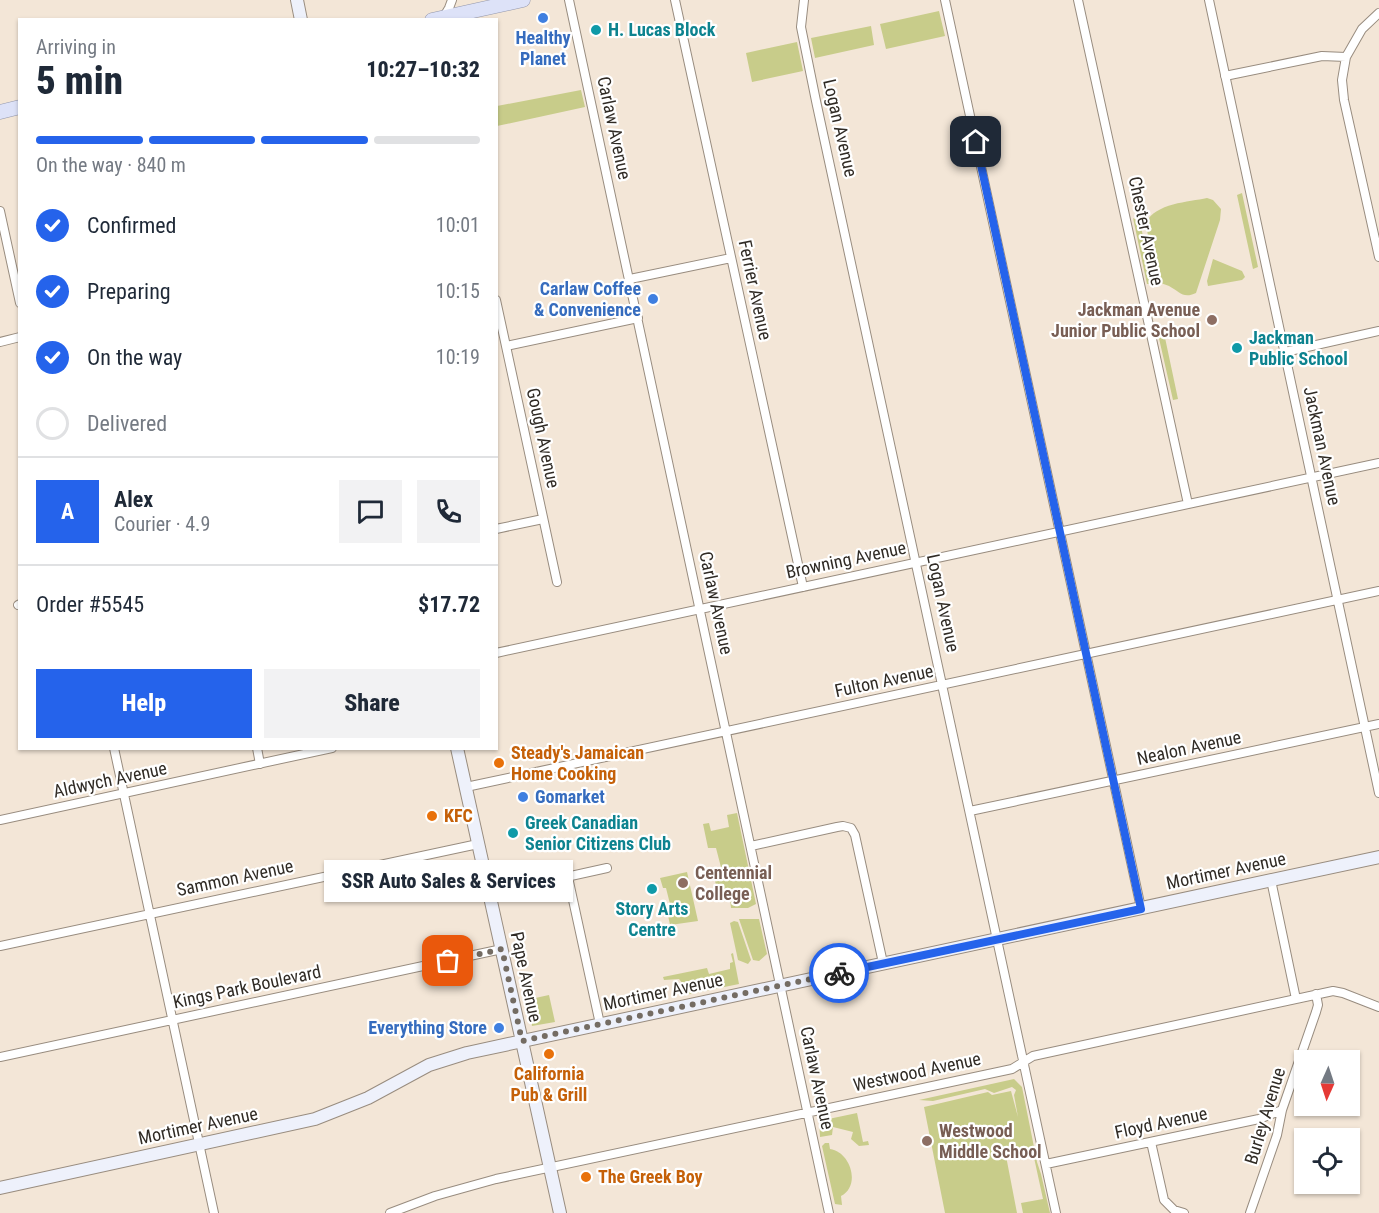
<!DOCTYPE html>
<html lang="en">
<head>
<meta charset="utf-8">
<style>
  body { margin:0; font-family:"Roboto Condensed",sans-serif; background:#f2f2f3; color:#1f2937; height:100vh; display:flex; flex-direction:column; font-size:22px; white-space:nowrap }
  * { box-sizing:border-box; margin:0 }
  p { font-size:20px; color:#747a83 }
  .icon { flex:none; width:33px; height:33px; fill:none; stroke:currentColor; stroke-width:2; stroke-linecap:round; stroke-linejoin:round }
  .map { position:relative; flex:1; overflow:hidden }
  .side { position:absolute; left:18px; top:18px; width:480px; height:732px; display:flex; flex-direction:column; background:#fff; border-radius:0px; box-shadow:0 2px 4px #0004 }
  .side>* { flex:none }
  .needle { width:39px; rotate:183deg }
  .fabs { position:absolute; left:1294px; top:1050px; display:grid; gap:12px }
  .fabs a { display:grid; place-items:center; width:66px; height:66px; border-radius:0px; background:#fff; box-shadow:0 2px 4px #0004; font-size:30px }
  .pin { position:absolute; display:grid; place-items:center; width:51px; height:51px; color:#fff; margin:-26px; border-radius:12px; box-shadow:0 3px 9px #0006 }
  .courier { position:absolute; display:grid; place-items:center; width:60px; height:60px; margin:-30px; border:4px solid #2563eb; border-radius:50%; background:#fff; color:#222; box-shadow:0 2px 8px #0007 }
  .bubble { position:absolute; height:42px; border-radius:0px; background:#fff; box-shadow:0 2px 4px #0004; font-size:20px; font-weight:800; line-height:42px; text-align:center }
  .head em { font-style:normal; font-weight:800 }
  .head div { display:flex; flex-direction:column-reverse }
  .head { display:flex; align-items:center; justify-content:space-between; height:102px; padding:0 18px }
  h1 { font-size:39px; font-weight:800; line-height:45px }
  .bar { display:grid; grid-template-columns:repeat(4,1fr); gap:9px 6px; align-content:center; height:72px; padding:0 18px }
  .bar i { height:8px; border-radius:4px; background:#e0e1e3 }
  .bar .selected { background:#2563eb }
  .bar p { grid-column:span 4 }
  .line { display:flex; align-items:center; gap:15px; padding:0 18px; border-top:2px solid #e0e1e3 }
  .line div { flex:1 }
  .round { display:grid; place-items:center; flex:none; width:63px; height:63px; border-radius:0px; background:#f2f2f3 }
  ol { padding:0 18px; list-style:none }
  li { display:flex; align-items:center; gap:18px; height:66px }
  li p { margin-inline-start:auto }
  li .icon { padding:6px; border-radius:50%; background:#2563eb; color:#fff; stroke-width:4 }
  li:last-child { color:#747a83 }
  li i { width:33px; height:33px; border:3px solid #e0e1e3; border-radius:50% }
  .cta { display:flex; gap:12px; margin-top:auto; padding:12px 18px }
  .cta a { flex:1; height:69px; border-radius:0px; background:#2563eb; color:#fff; font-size:24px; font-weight:800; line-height:69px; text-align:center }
  .cta a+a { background:#f2f2f3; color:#1f2937 }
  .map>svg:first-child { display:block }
  .green { fill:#c8cc8a }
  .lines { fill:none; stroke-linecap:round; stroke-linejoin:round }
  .street-casing { stroke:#988c7f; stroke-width:10 }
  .secondary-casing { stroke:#988c7f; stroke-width:14 }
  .primary-casing { stroke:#9296ab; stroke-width:15 }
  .street { stroke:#fff; stroke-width:8 }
  .secondary { stroke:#eef1fb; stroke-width:12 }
  .primary { stroke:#dde2f8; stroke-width:14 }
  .done { stroke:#746c63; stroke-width:6; stroke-dasharray:0 10.8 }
  .route { stroke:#2563eb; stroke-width:8 }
  .shop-dot { fill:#3f7fe0; stroke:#fff; stroke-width:2 }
  .culture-dot { fill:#0f9aa8; stroke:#fff; stroke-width:2 }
  .education-dot { fill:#8d6e63; stroke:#fff; stroke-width:2 }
  .food-dot { fill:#e8710a; stroke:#fff; stroke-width:2 }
  .labels { text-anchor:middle; stroke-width:4.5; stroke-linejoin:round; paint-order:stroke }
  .culture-label { font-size:18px; font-weight:bold; fill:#0d838f; stroke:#fff; text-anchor:start }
  .shop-label { font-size:18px; font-weight:bold; fill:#366cbe; stroke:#fff; text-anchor:end }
  .street-label { font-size:18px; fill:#302b25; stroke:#fff }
  .education-label { font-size:18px; font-weight:bold; fill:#785e54; stroke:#fff; text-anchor:start }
  .food-label { font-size:18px; font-weight:bold; fill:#c56008; stroke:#fff; text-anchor:start }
</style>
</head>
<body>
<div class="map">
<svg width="1379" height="1213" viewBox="0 0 1379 1213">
  <rect width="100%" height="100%" fill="#f3e6d7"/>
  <!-- green -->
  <path class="green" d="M939,11L945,36L886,49L880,24Z
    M871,26L874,45L815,58L811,38Z
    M797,42L803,71L752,82L746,53Z
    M581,90L585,107L497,126V106Z
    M1242,193L1258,267L1253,269L1237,195Z
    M1207,198L1213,200L1221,209L1220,220L1196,293C1183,299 1180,292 1169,286C1165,284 1159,283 1155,281L1146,223C1155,203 1189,202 1207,198Z
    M1133,218L1140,222L1153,284H1147Z
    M1213,259L1242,271L1245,277L1242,280L1208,286L1207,281Z
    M1164,333L1178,399L1173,400L1158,334Z
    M737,813L756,904L748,908H731L730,899L723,898L719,900L714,876L723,875L716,848H708L703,824L709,823L711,831L729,827L727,815Z
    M687,872L698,921L670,925L666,906L670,904L666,888H663L660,878Z
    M739,919H759L767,954L759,961L753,960Z
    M734,921L738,922L751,960L748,964L738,960L730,923Z
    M733,953L739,984L685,995L683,984L679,979L664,980L663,977L707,968L709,974L730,969V963L733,962L731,954Z
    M549,995L555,1022L532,1026L526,1000Z
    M1014,1079L1022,1087L1037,1162L1041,1174L1050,1213H1023L1021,1203L1043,1199L1033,1153L1011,1157L1009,1155L1006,1156L1017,1213H945L924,1107L988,1092L992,1095L1011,1091L1018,1117L1014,1095L1016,1090L1012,1087L994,1093L985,1089L933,1101L919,1100Z
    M857,1113L863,1142L868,1141L869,1145L859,1146L851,1139L853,1132L833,1127L832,1135L820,1137L819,1121Z
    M825,1143H829L830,1149C851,1152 861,1186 841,1196L842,1205L835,1204L822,1146Z"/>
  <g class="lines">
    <defs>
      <path id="street" d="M569,0L829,1213
        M675,0L803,587
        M804,0L801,27L816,101L1056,1213
        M945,0L1141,908
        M1078,0L1188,504
        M1209,0L1379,793
        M443,18L449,8L452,0
        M1346,57L1342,80L1344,100L1379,257
        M1225,76L1322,56L1346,57L1362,29L1379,13
        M0,211L20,303
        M630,279L731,258
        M496,300L557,582
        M0,342L20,337
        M506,346L638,318
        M1285,352L1379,331
        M496,529L543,519
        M18,605L20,604
        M496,653L1379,463
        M114,748L214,1213
        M257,748L260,764
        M466,787L1379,591
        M970,811L1379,724
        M0,820L332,748
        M751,846L837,827L843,826L851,828L855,835L883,963
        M568,877L600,1024
        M1271,880L1296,999
        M489,894L607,868
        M0,946L478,844
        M0,1057L502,949
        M1151,1142L1164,1200L1174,1210L1184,1213
        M1046,1164L1259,1119L1282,1110
        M390,1213L435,1196L496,1179L1012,1069L1033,1056L1333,991L1343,993L1379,1007
        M1250,1213L1277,1135L1282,1110L1316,1012L1318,1005L1316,994"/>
      <path id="secondary" d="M297,0L301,20
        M457,748L560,1213
        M0,1188L315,1119L368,1098L429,1065L467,1053L1379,857"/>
      <path id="primary" d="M432,20L523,0
        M0,112L20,107"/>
    </defs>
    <!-- street casing -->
    <use href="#street" class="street-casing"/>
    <!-- secondary casing -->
    <use href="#secondary" class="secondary-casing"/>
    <!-- primary casing -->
    <use href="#primary" class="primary-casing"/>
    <!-- street -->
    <use href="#street" class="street"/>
    <!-- secondary -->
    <use href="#secondary" class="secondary"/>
    <!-- primary -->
    <use href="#primary" class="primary"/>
  </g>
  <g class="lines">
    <!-- done -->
    <path class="done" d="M448,961L502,949L522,1041L839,973"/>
    <!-- route -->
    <path class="route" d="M839,973L1141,909L976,142"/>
  </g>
  <!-- markers -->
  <g class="shop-dot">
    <circle cx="543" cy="18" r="6"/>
    <circle cx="653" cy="299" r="6"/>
    <circle cx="523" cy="797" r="6"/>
    <circle cx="499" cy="1028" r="6"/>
  </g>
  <g class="culture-dot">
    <circle cx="596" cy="30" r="6"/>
    <circle cx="1237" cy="348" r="6"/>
    <circle cx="513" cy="833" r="6"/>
    <circle cx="652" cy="889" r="6"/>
  </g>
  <g class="education-dot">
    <circle cx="1212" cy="320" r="6"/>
    <circle cx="683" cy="883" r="6"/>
    <circle cx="927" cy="1141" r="6"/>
  </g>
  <g class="food-dot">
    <circle cx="499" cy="763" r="6"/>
    <circle cx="432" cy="816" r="6"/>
    <circle cx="549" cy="1054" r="6"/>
    <circle cx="586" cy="1177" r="6"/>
  </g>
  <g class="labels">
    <!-- culture labels -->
    <g class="culture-label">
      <text x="608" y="36">H. Lucas Block</text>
      <text x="1249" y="344">Jackman<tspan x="1249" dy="21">Public School</tspan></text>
      <text x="525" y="829">Greek Canadian<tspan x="525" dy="21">Senior Citizens Club</tspan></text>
      <text x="652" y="915" text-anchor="middle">Story Arts<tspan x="652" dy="21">Centre</tspan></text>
    </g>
    <!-- shop labels -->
    <g class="shop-label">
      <text x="543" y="44" text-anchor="middle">Healthy<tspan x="543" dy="21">Planet</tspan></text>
      <text x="641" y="295">Carlaw Coffee<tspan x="641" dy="21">&amp; Convenience</tspan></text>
      <text x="535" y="803" text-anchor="start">Gomarket</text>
      <text x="487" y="1034">Everything Store</text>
    </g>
    <!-- street labels -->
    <g class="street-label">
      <text transform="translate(614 128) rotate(78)" y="6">Carlaw Avenue</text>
      <text transform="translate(840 128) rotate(77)" y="6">Logan Avenue</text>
      <text transform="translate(1146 231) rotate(78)" y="6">Chester Avenue</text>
      <text transform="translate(755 290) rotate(78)" y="6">Ferrier Avenue</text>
      <text transform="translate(543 438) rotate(78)" y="6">Gough Avenue</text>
      <text transform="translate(1322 446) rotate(78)" y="6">Jackman Avenue</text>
      <text transform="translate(846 560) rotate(-12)" y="6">Browning Avenue</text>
      <text transform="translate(716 603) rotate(78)" y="6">Carlaw Avenue</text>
      <text transform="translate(943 603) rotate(78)" y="6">Logan Avenue</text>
      <text transform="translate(884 681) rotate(-12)" y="6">Fulton Avenue</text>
      <text transform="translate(1189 748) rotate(-12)" y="6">Nealon Avenue</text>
      <text transform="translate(110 780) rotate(-12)" y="6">Aldwych Avenue</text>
      <text transform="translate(1226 871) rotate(-12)" y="6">Mortimer Avenue</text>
      <text transform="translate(235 878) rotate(-12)" y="6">Sammon Avenue</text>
      <text transform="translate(526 977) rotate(78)" y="6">Pape Avenue</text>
      <text transform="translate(247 987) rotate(-12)" y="6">Kings Park Boulevard</text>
      <text transform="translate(663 992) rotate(-12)" y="6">Mortimer Avenue</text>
      <text transform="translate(917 1072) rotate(-12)" y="6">Westwood Avenue</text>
      <text transform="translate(817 1078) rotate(78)" y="6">Carlaw Avenue</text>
      <text transform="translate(1265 1116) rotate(-73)" y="6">Burley Avenue</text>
      <text transform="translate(1161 1123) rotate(-12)" y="6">Floyd Avenue</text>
      <text transform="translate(198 1126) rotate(-12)" y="6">Mortimer Avenue</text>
    </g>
    <!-- education labels -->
    <g class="education-label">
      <text x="1200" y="316" text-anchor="end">Jackman Avenue<tspan x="1200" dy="21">Junior Public School</tspan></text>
      <text x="695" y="879">Centennial<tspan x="695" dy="21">College</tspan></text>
      <text x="939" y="1137">Westwood<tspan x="939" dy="21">Middle School</tspan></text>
    </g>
    <!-- food labels -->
    <g class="food-label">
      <text x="511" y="759">Steady's Jamaican<tspan x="511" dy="21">Home Cooking</tspan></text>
      <text x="444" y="822">KFC</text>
      <text x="549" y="1080" text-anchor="middle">California<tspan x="549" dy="21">Pub &amp; Grill</tspan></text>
      <text x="598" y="1183">The Greek Boy</text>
    </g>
  </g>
</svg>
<div class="fabs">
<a><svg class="needle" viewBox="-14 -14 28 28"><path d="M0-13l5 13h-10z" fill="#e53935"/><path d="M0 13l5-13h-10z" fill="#747a83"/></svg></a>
<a><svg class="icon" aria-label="locate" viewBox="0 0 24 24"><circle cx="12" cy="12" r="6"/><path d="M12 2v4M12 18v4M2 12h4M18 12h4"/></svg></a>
</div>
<div class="pin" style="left:448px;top:961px;background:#ea580c"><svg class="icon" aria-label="bag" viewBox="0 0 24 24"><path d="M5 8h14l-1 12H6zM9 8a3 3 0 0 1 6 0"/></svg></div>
<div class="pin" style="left:976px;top:142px;background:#1f2937"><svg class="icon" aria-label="home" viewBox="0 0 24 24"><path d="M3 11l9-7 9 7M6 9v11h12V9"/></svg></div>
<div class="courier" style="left:839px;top:973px"><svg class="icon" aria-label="bike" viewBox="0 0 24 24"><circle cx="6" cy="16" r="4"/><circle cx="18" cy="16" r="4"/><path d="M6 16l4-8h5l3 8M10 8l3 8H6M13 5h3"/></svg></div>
<div class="bubble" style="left:324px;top:860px;width:249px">SSR Auto Sales &amp; Services</div>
<section class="side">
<div class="head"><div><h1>5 min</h1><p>Arriving in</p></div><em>10:27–10:32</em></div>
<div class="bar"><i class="selected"></i><i class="selected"></i><i class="selected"></i><i></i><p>On the way · 840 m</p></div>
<ol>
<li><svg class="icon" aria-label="check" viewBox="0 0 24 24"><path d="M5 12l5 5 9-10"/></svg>Confirmed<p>10:01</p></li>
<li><svg class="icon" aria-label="check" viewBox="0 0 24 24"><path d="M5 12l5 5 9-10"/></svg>Preparing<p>10:15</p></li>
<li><svg class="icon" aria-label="check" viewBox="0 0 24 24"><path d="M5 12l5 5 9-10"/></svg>On the way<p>10:19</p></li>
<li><i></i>Delivered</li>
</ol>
<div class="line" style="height:108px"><b class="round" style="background:#2563eb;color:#fff">A</b><div><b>Alex</b><p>Courier · 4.9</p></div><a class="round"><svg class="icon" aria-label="chat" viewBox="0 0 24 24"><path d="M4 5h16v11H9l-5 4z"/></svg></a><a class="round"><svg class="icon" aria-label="phone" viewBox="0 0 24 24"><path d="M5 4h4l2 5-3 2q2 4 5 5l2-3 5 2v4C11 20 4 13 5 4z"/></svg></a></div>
<div class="line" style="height:78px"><div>Order #5545</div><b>$17.72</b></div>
<div class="cta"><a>Help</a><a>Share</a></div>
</section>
</div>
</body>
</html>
